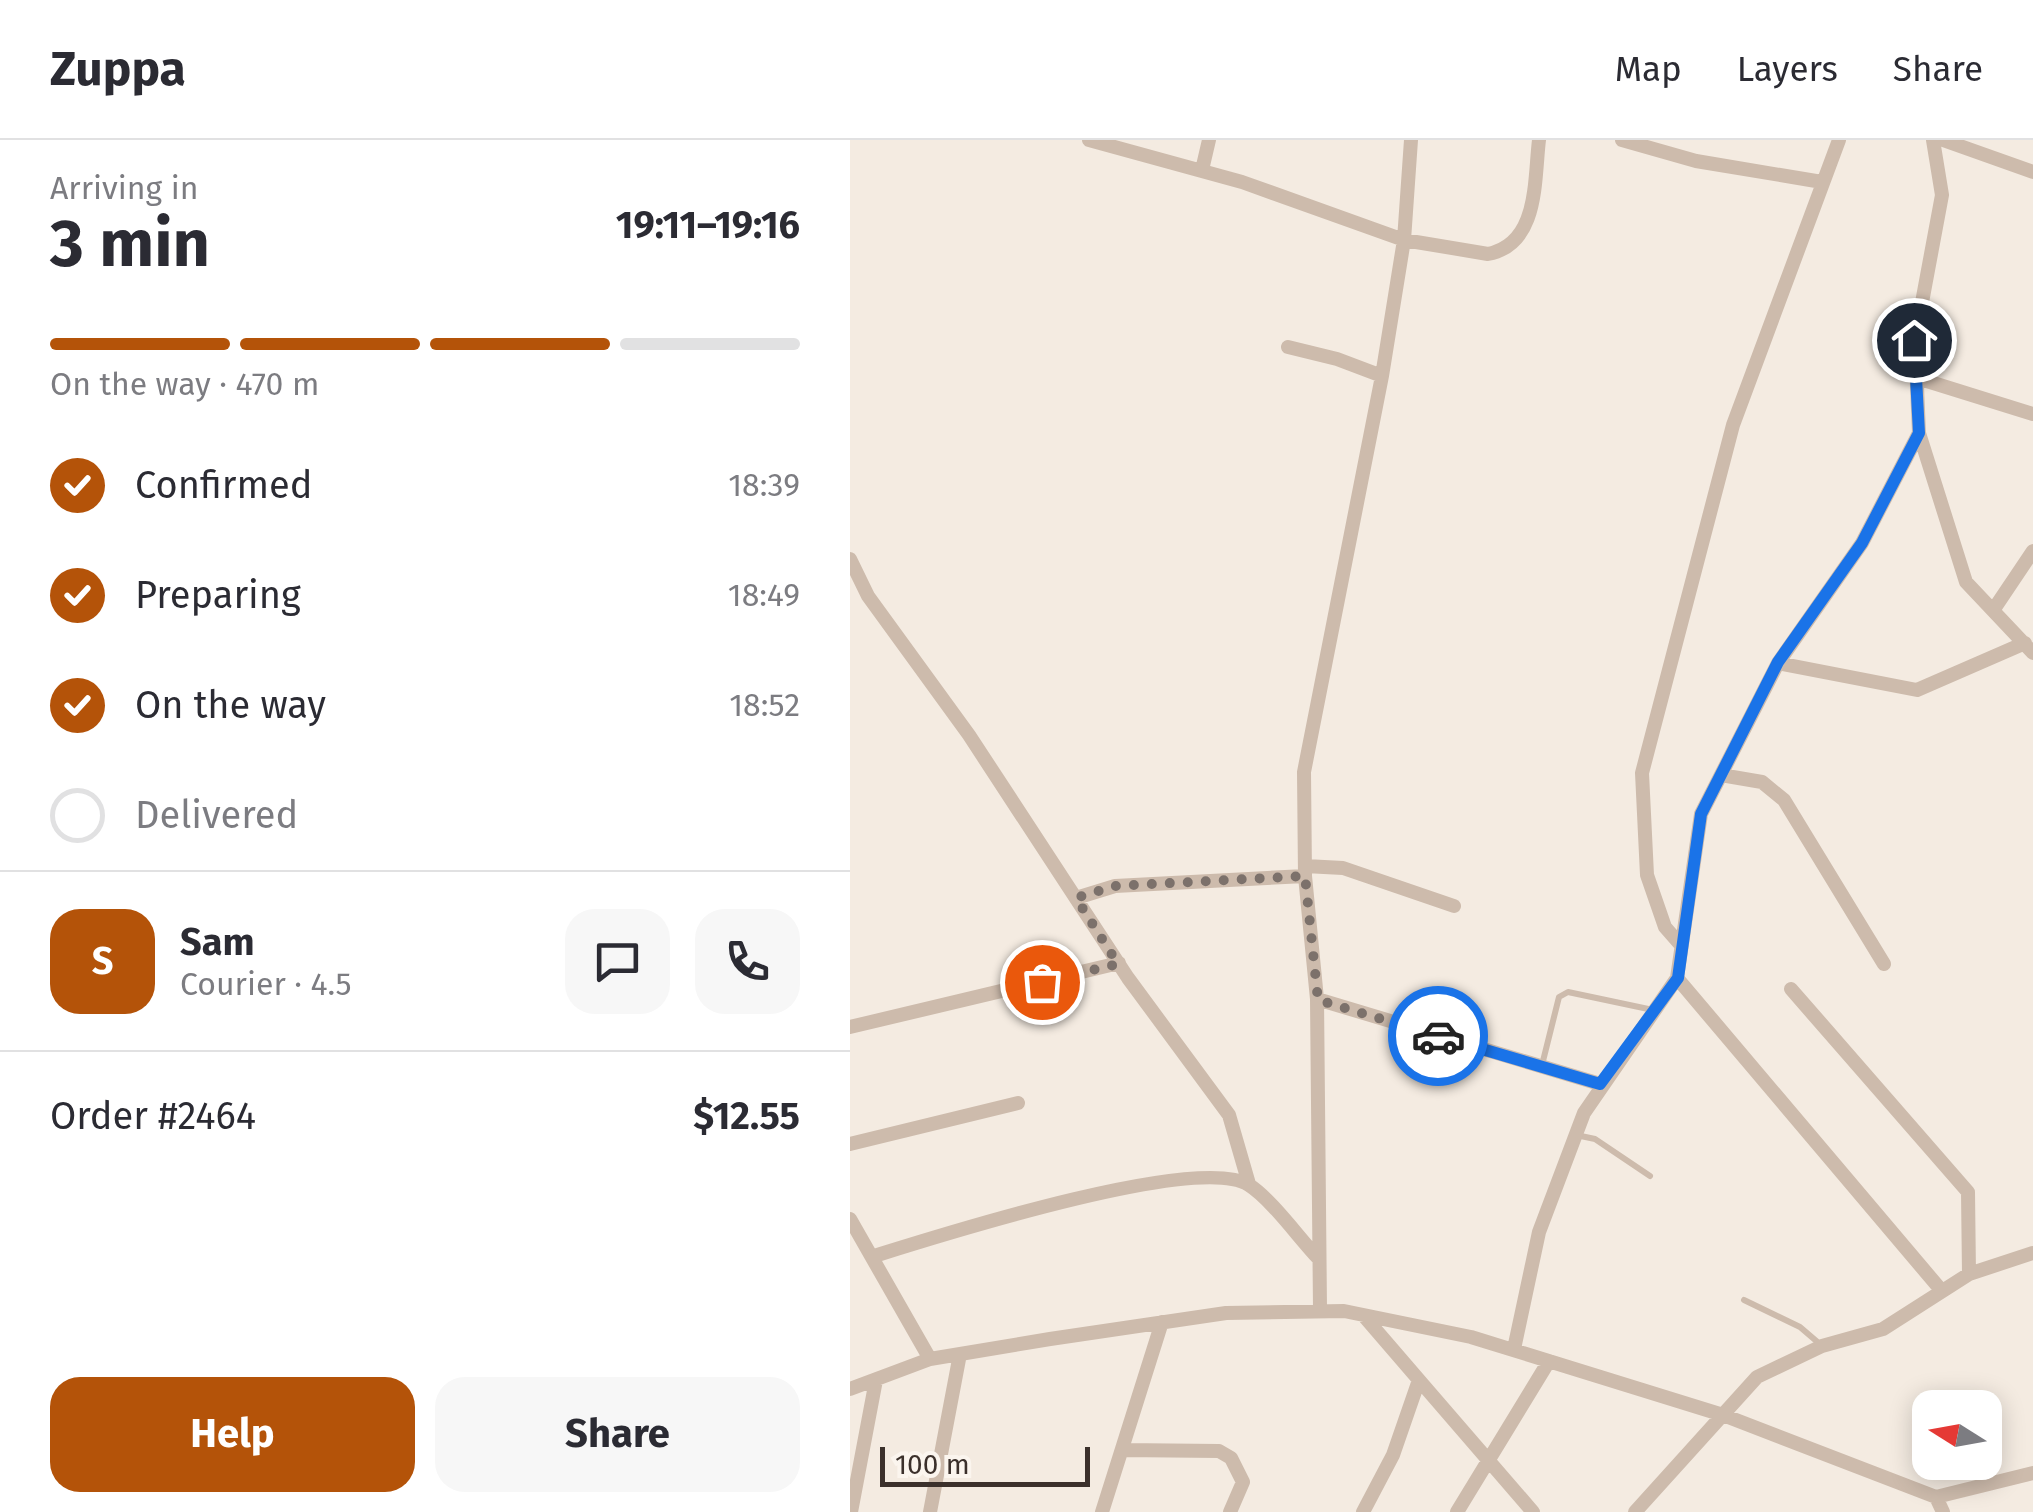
<!DOCTYPE html>
<html lang="en">
<head>
<meta charset="utf-8">
<style>
  body { margin:0; font-family:"Fira Sans",sans-serif; background:#f7f7f7; color:#2b2b33; height:100vh; display:flex; flex-direction:column; font-size:38px; white-space:nowrap }
  * { box-sizing:border-box; margin:0 }
  p { font-size:32px; color:#7c7c81 }
  .icon { flex:none; width:55px; height:55px; fill:none; stroke:currentColor; stroke-width:2; stroke-linecap:round; stroke-linejoin:round }
  .map { position:relative; flex:1; overflow:hidden }
  .panel { display:flex; flex-direction:column; background:#fff; width:850px }
  .panel>* { flex:none }
  .needle { width:65px; rotate:281deg }
  .buttons { position:absolute; left:1062px; top:1250px; display:grid; gap:20px }
  .buttons a { display:grid; place-items:center; width:90px; height:90px; border-radius:20px; background:#fff; box-shadow:0 5px 25px #0003; font-size:50px }
  .scale { position:absolute; left:30px; bottom:25px; width:210px; box-sizing:border-box; padding-left:10px; border:5px solid #3b302b; border-top:0; font-size:28px; line-height:35px; white-space:nowrap; color:#3b302b; -webkit-text-stroke:8px #fbf5ee; paint-order:stroke }
  .pin { position:absolute; display:grid; place-items:center; width:85px; height:85px; color:#fff; margin:-42px; border:5px solid #fff; border-radius:50%; box-shadow:0 2px 10px #0007 }
  .courier { position:absolute; display:grid; place-items:center; width:100px; height:100px; margin:-50px; border:8px solid #1a73e8; border-radius:50%; background:#fff; color:#222; box-shadow:0 2px 12px #0007 }
  .overview em { font-style:normal; font-weight:700 }
  .overview div { display:flex; flex-direction:column-reverse }
  .overview { display:flex; align-items:center; justify-content:space-between; height:170px; padding:0 50px }
  h1 { font-size:65px; font-weight:700; line-height:75px }
  .bar { display:grid; grid-template-columns:repeat(4,1fr); gap:15px 10px; align-content:center; height:120px; padding:0 50px }
  .bar i { height:12px; border-radius:8px; background:#e1e1e2 }
  .bar .on { background:#b45309 }
  .bar p { grid-column:span 4 }
  .line { display:flex; align-items:center; gap:25px; padding:0 50px; border-top:2px solid #e1e1e2 }
  .line div { flex:1 }
  .round { display:grid; place-items:center; flex:none; width:105px; height:105px; border-radius:30px; background:#f7f7f7 }
  ol { padding:0 50px; list-style:none }
  li { display:flex; align-items:center; gap:30px; height:110px }
  li p { margin-inline-start:auto }
  li .icon { padding:10px; border-radius:50%; background:#b45309; color:#fff; stroke-width:4 }
  li:last-child { color:#7c7c81 }
  li i { width:55px; height:55px; border:5px solid #e1e1e2; border-radius:50% }
  .cta { display:flex; gap:20px; margin-top:auto; padding:20px 50px }
  .cta a { flex:1; height:115px; border-radius:30px; background:#b45309; color:#fff; font-size:40px; font-weight:700; line-height:115px; text-align:center }
  .cta a+a { background:#f7f7f7; color:#2b2b33 }
  header { display:flex; align-items:center; gap:60px; box-sizing:border-box; height:140px; padding:0 50px; background:#fff; border-bottom:2px solid #e1e1e2 }
  header strong { font-size:48px }
  nav { display:flex; gap:55px; margin-inline-start:auto; font-size:35px }
  main { display:flex; flex:1; min-height:0 }
  .map>svg:first-child { display:block }
  .lines { fill:none; stroke-linecap:round; stroke-linejoin:round }
  .service { stroke:#cdbbac; stroke-width:6 }
  .minor { stroke:#cdbbac; stroke-width:14 }
  .done { stroke:#7c716b; stroke-width:10; stroke-dasharray:0 18 }
  .route { stroke:#1a73e8; stroke-width:12 }
</style>
</head>
<body>
<header>
<strong>Zuppa</strong>
<nav><a>Map</a><a>Layers</a><a>Share</a></nav>
</header>
<main>
<section class="panel">
<div class="overview"><div><h1>3 min</h1><p>Arriving in</p></div><em>19:11–19:16</em></div>
<div class="bar"><i class="on"></i><i class="on"></i><i class="on"></i><i></i><p>On the way · 470 m</p></div>
<ol>
<li><svg class="icon" aria-label="check" viewBox="0 0 24 24"><path d="M5 12l5 5 9-10"/></svg>Confirmed<p>18:39</p></li>
<li><svg class="icon" aria-label="check" viewBox="0 0 24 24"><path d="M5 12l5 5 9-10"/></svg>Preparing<p>18:49</p></li>
<li><svg class="icon" aria-label="check" viewBox="0 0 24 24"><path d="M5 12l5 5 9-10"/></svg>On the way<p>18:52</p></li>
<li><i></i>Delivered</li>
</ol>
<div class="line" style="height:180px"><b class="round" style="background:#b45309;color:#fff">S</b><div><b>Sam</b><p>Courier · 4.5</p></div><a class="round"><svg class="icon" aria-label="chat" viewBox="0 0 24 24"><path d="M4 5h16v11H9l-5 4z"/></svg></a><a class="round"><svg class="icon" aria-label="phone" viewBox="0 0 24 24"><path d="M5 4h4l2 5-3 2q2 4 5 5l2-3 5 2v4C11 20 4 13 5 4z"/></svg></a></div>
<div class="line" style="height:130px"><div>Order #2464</div><b>$12.55</b></div>
<div class="cta"><a>Help</a><a>Share</a></div>
</section>
<div class="map">
<svg width="1183" height="1372" viewBox="0 0 1183 1372">
  <rect width="100%" height="100%" fill="#f4ebe1"/>
  <g class="lines">
    <!-- service -->
    <path class="service" d="M692,925L709,857L718,852L803,870
      M726,995L745,999L800,1036
      M894,1160L950,1187L971,1205"/>
    <!-- minor -->
    <path class="minor" d="M239,0L392,42L554,100L638,114C689,104 684,41 689,0
      M772,0L846,21L972,42
      M1093,0L1183,32
      M352,30L359,0
      M438,207L487,219L532,236
      M1064,237L1183,274
      M1069,293L1116,442L1183,513
      M0,419L18,456L119,595L278,838L379,975L399,1044
      M1144,469L1183,411
      M928,523L1067,550L1175,503
      M871,635L912,642L934,660L1034,824
      M455,726L493,728L604,766
      M226,758L265,746L455,736
      M829,803L815,787L797,735L792,633L883,285L989,0
      M827,838L851,674L928,523L1012,403L1069,293L1065,200L1092,55L1083,0
      M941,849L1118,1052L1119,1134
      M467,859L750,944
      M0,887L269,823
      M0,1004L168,963
      M0,1079L80,1219
      M24,1116C88,1096 348,1013 399,1045C421,1059 449,1098 468,1118
      M470,1169L467,859L455,736L454,632L532,236L554,100L561,0
      M664,1209L689,1092L734,973L827,838L1091,1150
      M569,1240L683,1372
      M0,1249L80,1219L200,1199L376,1173L494,1171L621,1197L873,1275L1086,1357L1093,1372
      M272,1310L369,1311L381,1318L393,1342L380,1372
      M1086,1357L1183,1333
      M1,1372L26,1240
      M80,1372L110,1214
      M252,1372L312,1182
      M513,1372L543,1315L569,1240L513,1175
      M607,1372L699,1221
      M785,1372L907,1237L972,1206L1033,1189L1119,1134L1183,1113"/>
  </g>
  <g class="lines">
    <!-- done -->
    <path class="done" d="M192,842L268,824L226,758L265,746L455,736L468,860L588,896"/>
    <!-- route -->
    <path class="route" d="M588,896L750,944L828,838L851,674L928,522L1012,403L1069,293L1064,200"/>
  </g>
</svg>
<div class="buttons">
<a><svg class="needle" viewBox="-14 -14 28 28"><path d="M0-13l5 13h-10z" fill="#e53935"/><path d="M0 13l5-13h-10z" fill="#7c7c81"/></svg></a>
</div>
<div class="scale">100 m</div>
<div class="pin" style="left:192px;top:842px;background:#ea580c"><svg class="icon" aria-label="bag" viewBox="0 0 24 24"><path d="M5 8h14l-1 12H6zM9 8a3 3 0 0 1 6 0"/></svg></div>
<div class="pin" style="left:1064px;top:200px;background:#1f2937"><svg class="icon" aria-label="home" viewBox="0 0 24 24"><path d="M3 11l9-7 9 7M6 9v11h12V9"/></svg></div>
<div class="courier" style="left:588px;top:896px"><svg class="icon" aria-label="car" viewBox="0 0 24 24"><path d="M5 17H2v-5l4-1 3-4h7l3 4 3 1v5h-3M9 17h6M6 11h13"/><circle cx="7" cy="17" r="2"/><circle cx="17" cy="17" r="2"/></svg></div>
</div>
</main>
</body>
</html>
